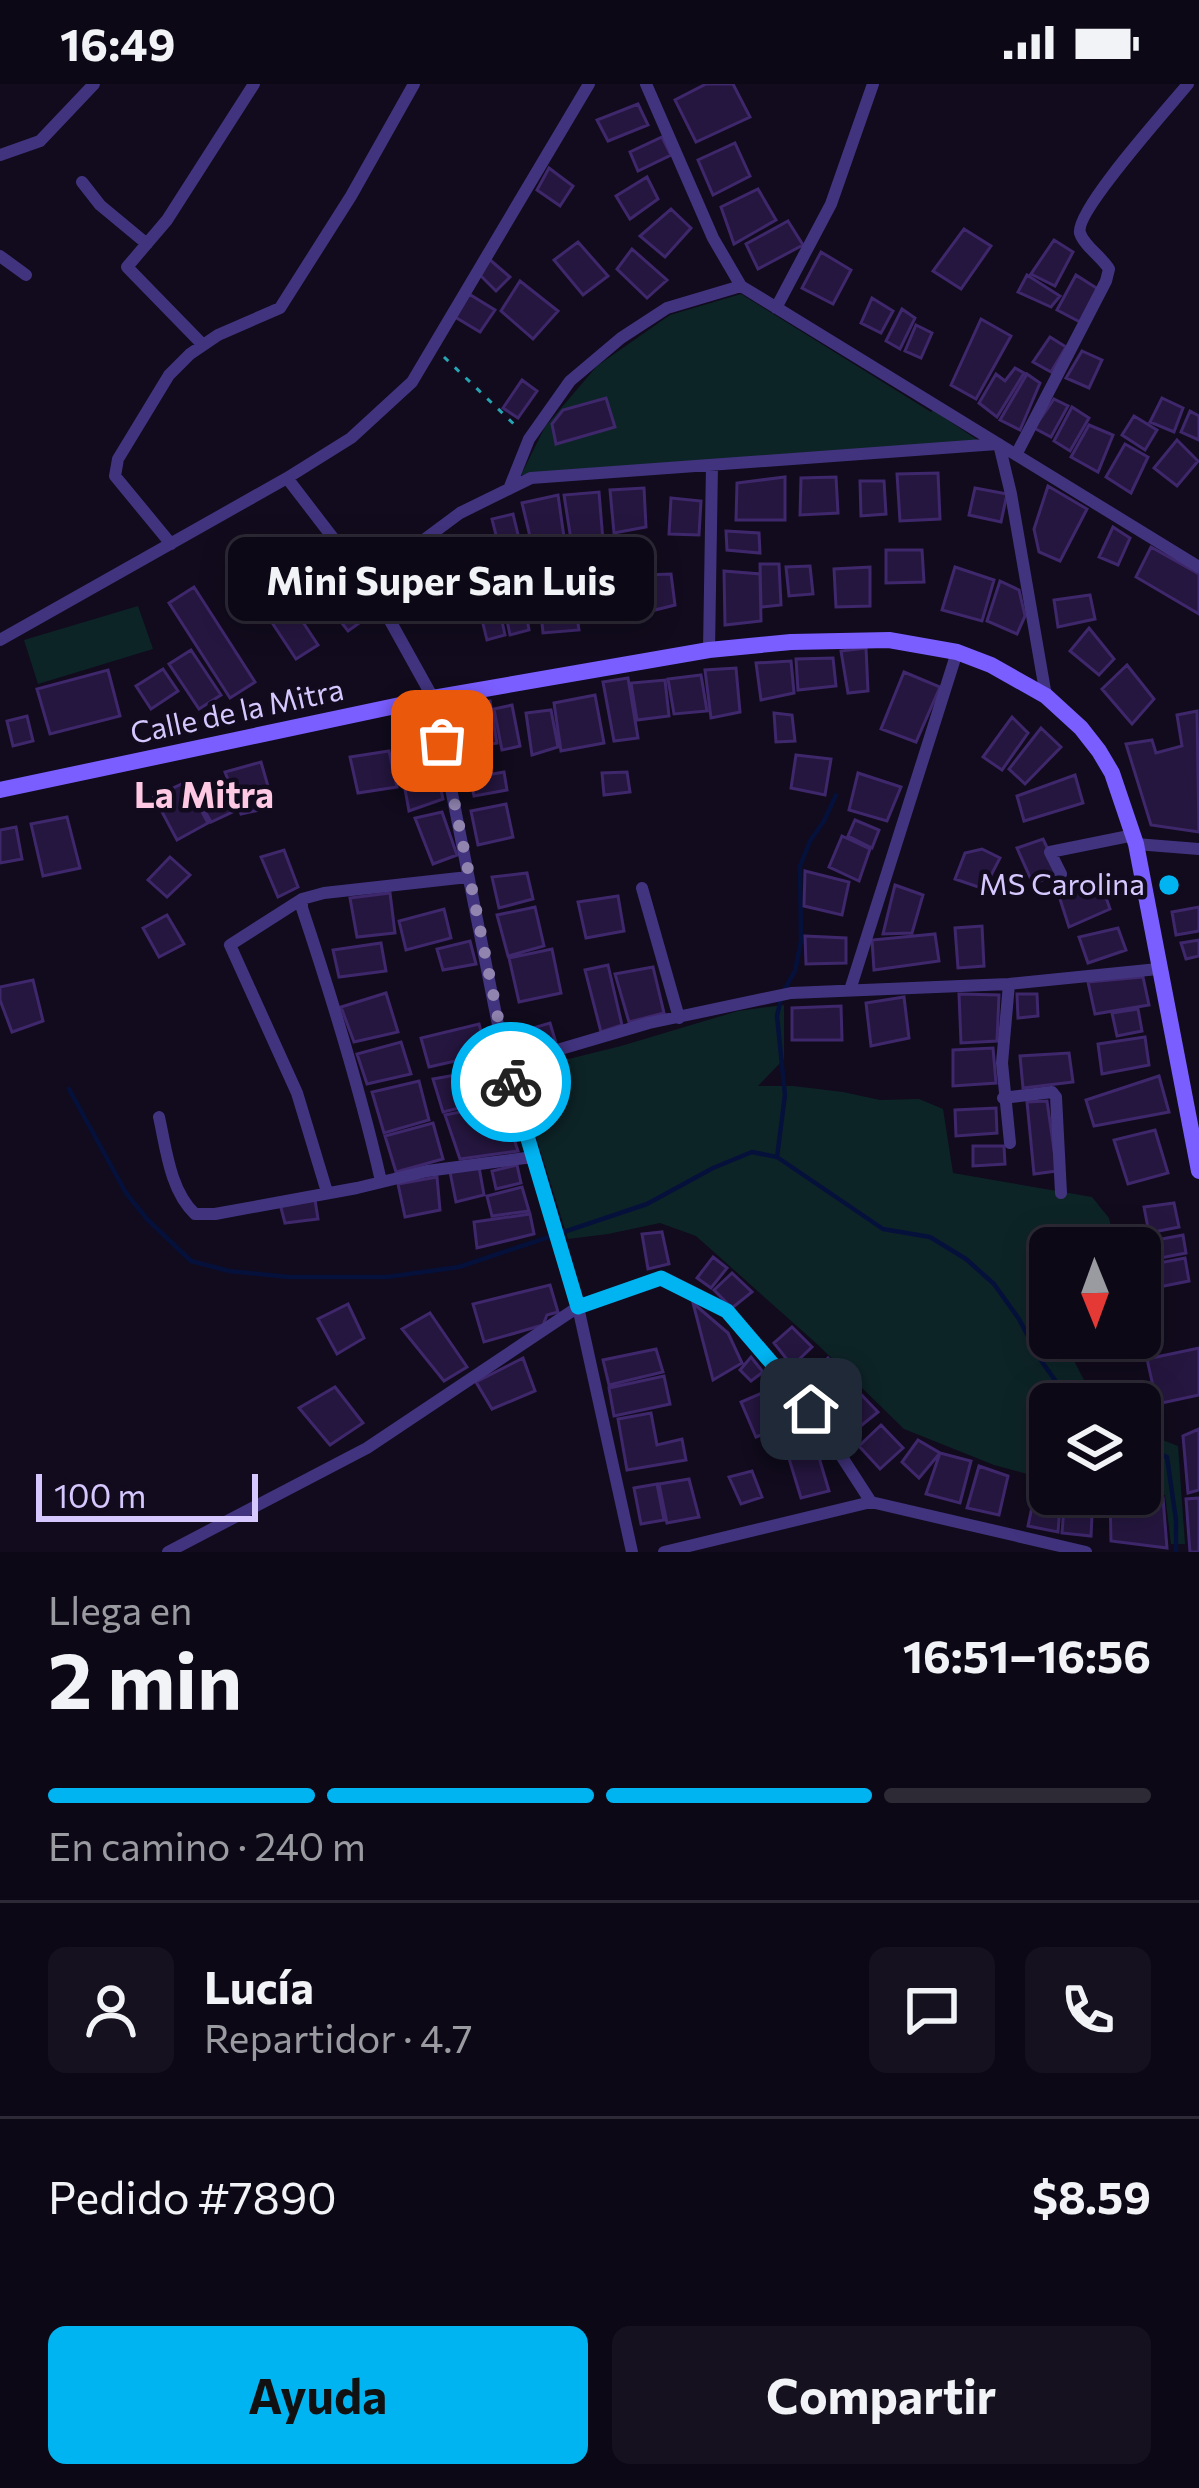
<!DOCTYPE html>
<html lang="es">
<head>
<meta charset="utf-8">
<style>
  body { margin:0; font-family:Commissioner,sans-serif; background:#16111f; color:#f1f3f6; height:100vh; display:flex; flex-direction:column; font-size:45px; white-space:nowrap }
  * { box-sizing:border-box; margin:0 }
  p { font-size:39px; color:#9a9aa1 }
  .icon { flex:none; width:66px; height:66px; fill:none; stroke:currentColor; stroke-width:2; stroke-linecap:round; stroke-linejoin:round }
  .map { position:relative; height:1468px; overflow:hidden }
  .drawer { display:flex; flex-direction:column; background:#0d0816; flex:1 }
  .drawer>* { flex:none }
  .needle { width:78px; rotate:179deg }
  .controls { position:absolute; left:1029px; top:1143px; display:grid; gap:24px }
  .controls a { display:grid; place-items:center; width:132px; height:132px; border-radius:18px; background:#0d0816; box-shadow:0 6px 30px #0003,0 0 0 3px #2d2935; font-size:60px }
  .scale { position:absolute; left:36px; bottom:30px; width:222px; box-sizing:border-box; padding-left:12px; border:6px solid #d6c7ff; border-top:0; font-size:33px; line-height:42px; white-space:nowrap; color:#d6c7ff; -webkit-text-stroke:9px #110b1d; paint-order:stroke }
  .pin { position:absolute; display:grid; place-items:center; width:102px; height:102px; color:#fff; margin:-51px; border-radius:24px; box-shadow:0 6px 18px #0006 }
  .courier { position:absolute; display:grid; place-items:center; width:120px; height:120px; margin:-60px; border:9px solid #00b4f2; border-radius:50%; background:#fff; color:#222; box-shadow:0 3px 15px #0007 }
  .bubble { position:absolute; height:84px; border-radius:18px; background:#0d0816; box-shadow:0 6px 30px #0003,0 0 0 3px #2d2935; font-size:39px; font-weight:700; line-height:84px; text-align:center }
  .summary em { font-style:normal; font-weight:700 }
  .summary div { display:flex; flex-direction:column-reverse }
  .summary { display:flex; align-items:center; justify-content:space-between; height:204px; padding:0 48px }
  h1 { font-size:78px; font-weight:700; line-height:90px }
  .bar { display:grid; grid-template-columns:repeat(4,1fr); gap:18px 12px; align-content:center; height:144px; padding:0 48px }
  .bar i { height:15px; border-radius:9px; background:#2d2935 }
  .bar .active { background:#00b4f2 }
  .bar p { grid-column:span 4 }
  .line { display:flex; align-items:center; gap:30px; padding:0 48px; border-top:3px solid #2d2935 }
  .line div { flex:1 }
  .round { display:grid; place-items:center; flex:none; width:126px; height:126px; border-radius:18px; background:#16111f }
  .button { display:flex; gap:24px; margin-top:auto; padding:24px 48px }
  .button a { flex:1; height:138px; border-radius:18px; background:#00b4f2; color:#111; font-size:48px; font-weight:700; line-height:138px; text-align:center }
  .button a+a { background:#16111f; color:#f1f3f6 }
  .status { display:flex; justify-content:space-between; align-items:center; height:84px; padding:0 60px; background:#0d0816; direction:ltr }
  .status svg { height:33px; fill:currentColor }
  .map>svg:first-child { display:block }
  .green { fill:#0d2427 }
  .lines { fill:none; stroke-linecap:round; stroke-linejoin:round }
  .stream { stroke:#06113b; stroke-width:4.5 }
  .building { fill:#25163f; stroke:#3f276c; stroke-width:3 }
  .path { stroke:#27a5b3; stroke-width:3; stroke-dasharray:6 9; stroke-linecap:butt }
  .street { stroke:#42337f; stroke-width:12 }
  .secondary { stroke:#7b5eff; stroke-width:16 }
  .done { stroke:#9185b0; stroke-width:12; stroke-dasharray:0 21.6 }
  .route { stroke:#00b4f2; stroke-width:15 }
  .poi-dot { fill:#00b4f2; stroke:#110b1d; stroke-width:4.5 }
  .labels { text-anchor:middle; stroke-width:9; stroke-linejoin:round; paint-order:stroke }
  .street-label { font-size:30px; fill:#d6c7ff; stroke:#110b1d }
  .poi-label { font-size:30px; fill:#d6c7ff; stroke:#110b1d; text-anchor:end }
  .quarter-label { font-size:36px; font-weight:bold; fill:#ffc9e3; stroke:#110b1d }
</style>
</head>
<body>
<div class="status"><b>16:49</b><svg viewBox="0 0 49 12"><path d="M0 12V9h3v3zM5 12V6h3v6zM10 12V3h3v9zM15 12V0h3v12zM26 1h20v11H26zM47 4h2v5h-2z"/></svg></div>
<div class="map">
<svg width="1199" height="1468" viewBox="0 0 1199 1468">
  <rect width="100%" height="100%" fill="#110b1d"/>
  <!-- green -->
  <path class="green" d="M741,210L931,328L933,326L979,357L521,391L545,343L597,282L670,231Z
    M138,522L153,565L38,600L24,556Z
    M784,921V975L758,1002H793L843,1008L880,1016L919,1015L943,1025L953,1089L1092,1113L1109,1134L1116,1164H1050V1254H1116L1072,1273L1084,1296L1103,1320H1050V1396L994,1381L904,1345L817,1260L696,1152L660,1139L608,1150L568,1155L516,988L621,962L738,927Z
    M1140,1347L1178,1362L1185,1460H1171L1165,1411L1140,1409Z"/>
  <g class="lines">
    <!-- stream -->
    <path class="stream" d="M69,1005L126,1109L147,1135L191,1177L229,1187L288,1193H387L459,1183L647,1120L713,1084L752,1068L777,1073L883,1145L930,1153L966,1175L994,1200L1019,1235L1040,1275L1072,1320
      M777,1073L785,1011L777,932L782,910L795,887L801,857L800,782L810,757L824,737L836,711
      M1140,1364L1167,1373L1176,1436V1468"/>
  </g>
  <!-- building -->
  <path class="building" d="M706,0H733L750,33L696,58L675,16Z
    M638,20L648,41L608,57L597,36Z
    M662,53L671,71L638,87L630,68Z
    M735,59L750,92L713,111L698,76Z
    M549,84L573,102L560,122L537,106Z
    M647,93L658,115L630,135L616,112Z
    M758,105L776,136L734,160L721,123Z
    M671,125L691,144L665,173L640,152Z
    M788,137L803,161L758,185L746,160Z
    M964,145L991,162L961,205L933,187Z
    M1054,156L1073,168L1055,202L1031,190Z
    M578,158L608,192L583,211L554,176Z
    M632,165L667,196L647,214L617,185Z
    M821,168L851,186L833,220L802,204Z
    M489,175L510,193L496,207L478,189Z
    M1027,191L1060,212L1051,223L1018,208Z
    M1076,191L1098,205L1080,238L1057,226Z
    M520,197L558,227L533,255L501,227Z
    M469,210L495,226L480,248L455,233Z
    M872,214L893,227L881,249L861,239Z
    M902,225L915,234L900,265L886,257Z
    M981,235L1011,252L976,315L951,301Z
    M916,241L932,249L921,274L905,267Z
    M1050,253L1066,263L1051,288L1033,278Z
    M1082,267L1102,276L1089,304L1066,294Z
    M1015,284L1024,289L997,333L979,319L996,290L1005,297Z
    M1027,290L1040,299L1020,346L1000,336Z
    M522,296L537,307L518,334L503,324Z
    M606,314L615,343L556,360L552,340L563,326Z
    M1162,314L1183,324L1174,348L1150,338Z
    M1054,315L1068,322L1051,353L1034,344Z
    M1072,323L1089,334L1070,367L1054,357Z
    M1190,327L1199,332V356L1181,348Z
    M1134,332L1157,346L1145,366L1122,351Z
    M1089,341L1113,351L1098,388L1071,373Z
    M1177,356L1198,377L1177,402L1154,384Z
    M1125,360L1148,373L1131,409L1106,393Z
    M938,389L940,435L900,437L897,390Z
    M785,393V436H736L737,399Z
    M836,393L838,429L800,431L801,394Z
    M860,397H884L886,430L861,432Z
    M1048,402L1087,425L1060,477L1039,468L1034,445Z
    M644,404L646,443L614,449L610,406Z
    M975,404L1007,410L1001,438L969,431Z
    M599,408L603,457L572,462L564,411Z
    M558,411L565,460L533,465L522,419Z
    M671,414L701,417L699,451L669,450Z
    M513,430L523,471L502,475L492,435Z
    M1113,443L1130,454L1118,481L1099,473Z
    M726,447L759,449L760,469L727,466Z
    M452,463L468,486L441,504L426,483Z
    M1151,463L1199,490V530L1136,493Z
    M613,465L621,504L579,514L573,473Z
    M886,466H922L924,498L886,499Z
    M331,476L372,530L348,547L307,494Z
    M760,480H779L781,521L761,523Z
    M810,482L813,510L789,512L786,483Z
    M870,483V522L836,523L834,485Z
    M955,483L994,496L982,537L942,526Z
    M724,487L760,490L761,537L725,541Z
    M671,490L675,521L647,528L644,491Z
    M1000,497L1019,506L1025,532L1017,550L987,537Z
    M572,498L579,546L543,549L538,501Z
    M194,503L255,598L230,614L169,519Z
    M1090,511L1095,535L1058,543L1054,516Z
    M289,517L318,561L296,575L267,531Z
    M524,517L529,546L510,551L504,522Z
    M499,524L505,551L487,556L480,528Z
    M1089,544L1114,575L1099,591L1070,567Z
    M866,564L868,607L848,609L841,567Z
    M191,566L221,611L199,625L169,580Z
    M833,574L836,602L798,606L796,575Z
    M791,577L794,609L761,616L756,579Z
    M1127,581L1154,615L1132,640L1102,605Z
    M736,584L740,628L711,634L705,586Z
    M163,585L178,607L151,625L136,602Z
    M108,586L120,632L50,650L37,605Z
    M904,588L940,603L916,658L881,645Z
    M701,591L707,627L674,630L668,595Z
    M628,594L638,654L614,657L603,598Z
    M665,596L669,632L637,636L631,599Z
    M595,611L604,659L561,667L554,619Z
    M490,617L497,659L458,666L450,625Z
    M512,621L520,662L502,666L494,625Z
    M551,626L558,663L532,671L526,629Z
    M1197,627L1199,748L1151,741L1126,660L1152,656L1156,669L1182,662L1177,631Z
    M774,629L792,631L795,657L776,658Z
    M429,631L435,659L417,664L411,635Z
    M27,632L33,657L13,662L7,637Z
    M1012,633L1028,649L1002,686L983,673Z
    M1041,644L1061,663L1025,700L1009,685Z
    M487,662L490,688L463,692L458,666Z
    M432,663L443,715L409,727L398,667Z
    M389,667L397,703L358,709L350,673Z
    M796,671L831,675L825,711L791,704Z
    M261,678L274,723L241,730L225,688Z
    M504,688L507,706L474,712L470,694Z
    M627,688L630,708L604,711L602,689Z
    M858,689L901,703L887,737L849,726Z
    M1075,691L1083,719L1024,737L1017,712Z
    M186,698L208,739L177,756L154,713Z
    M230,701L239,725L211,738L198,715Z
    M506,720L513,753L478,761L471,727Z
    M442,728L457,771L433,780L415,734Z
    M67,733L80,784L43,792L31,740Z
    M855,736L879,746L872,764L848,752Z
    M16,743L22,775L0,779V746Z
    M842,752L870,765L859,797L829,783Z
    M1043,755L1059,789L1033,800L1017,764Z
    M982,765L1000,774L984,805L955,795L965,769Z
    M284,766L298,803L278,813L261,773Z
    M170,773L190,791L167,813L148,796Z
    M805,787L849,798L842,831L804,822Z
    M527,789L533,815L499,824L492,793Z
    M1101,799L1110,825L1069,843L1059,812Z
    M895,801L923,811L912,849L883,850Z
    M390,809L395,849L357,853L350,814Z
    M618,812L624,847L586,854L578,818Z
    M535,823L544,862L508,872L497,831Z
    M1199,823V847L1176,851L1172,828Z
    M444,825L451,854L406,866L399,837Z
    M167,831L184,860L159,873L143,844Z
    M982,842L984,882L958,884L955,844Z
    M1118,844L1126,866L1088,879L1079,853Z
    M935,850L939,877L874,886L872,856Z
    M805,852L846,854V879L806,880Z
    M1199,856V872L1186,875L1181,859Z
    M470,857L476,880L443,886L437,865Z
    M381,859L386,887L339,893L333,866Z
    M552,865L561,909L519,918L509,874Z
    M608,881L622,941L601,948L585,886Z
    M653,883L664,929L629,938L615,890Z
    M1143,893L1149,921L1095,930L1088,898Z
    M33,896L43,937L12,948L0,916V903Z
    M386,909L398,948L354,958L341,923Z
    M959,910L999,911L997,957L961,959Z
    M1017,910H1037L1038,932L1018,934Z
    M904,913L909,954L871,962L866,919Z
    M841,922L842,956H792V924Z
    M1138,925L1142,947L1117,952L1112,929Z
    M550,939L556,959L519,970L512,950Z
    M479,940L487,970L429,983L421,954Z
    M1145,953L1149,981L1102,990L1098,960Z
    M401,958L411,990L367,1000L357,970Z
    M993,964L996,999L953,1002V966Z
    M1069,969L1073,998L1023,1004L1020,972Z
    M490,985L497,1015L443,1028L433,995Z
    M1159,992L1169,1028L1094,1042L1086,1016Z
    M419,997L429,1036L384,1049L372,1008Z
    M1047,1017L1057,1087L1034,1090L1027,1018Z
    M502,1020L518,1067L460,1075L445,1031Z
    M996,1024L997,1049L956,1052L955,1026Z
    M433,1039L443,1075L396,1088L385,1052Z
    M1155,1046L1168,1089L1128,1100L1114,1056Z
    M973,1062H1004L1005,1080L973,1082Z
    M517,1081L521,1099L496,1105L492,1087Z
    M479,1083L484,1111L456,1118L450,1088Z
    M437,1093L440,1126L405,1133L398,1100Z
    M522,1103L529,1127L492,1132L487,1112Z
    M315,1116L318,1135L285,1139L280,1120Z
    M1174,1119L1179,1143L1149,1149L1144,1123Z
    M530,1130L534,1150L477,1164L474,1138Z
    M662,1148L669,1180L648,1185L642,1150Z
    M1183,1151L1186,1169L1150,1176L1146,1158Z
    M713,1173L727,1184L711,1204L697,1194Z
    M1185,1174L1189,1197L1159,1203L1154,1180Z
    M732,1189L752,1208L732,1224L714,1206Z
    M1156,1193L1160,1213L1140,1218V1197Z
    M550,1201L558,1228L547,1231L543,1241L484,1258L473,1220Z
    M693,1219L728,1249L742,1279L713,1296Z
    M348,1220L364,1254L337,1270L318,1235Z
    M430,1229L467,1283L444,1297L402,1245Z
    M792,1243L812,1263L792,1282L774,1259Z
    M1199,1264V1311L1157,1320L1147,1275Z
    M656,1265L663,1288L609,1301L603,1276Z
    M751,1273L763,1288L751,1297L740,1286Z
    M523,1274L535,1307L492,1325L476,1298Z
    M828,1274L846,1293L820,1317L806,1297Z
    M664,1292L670,1320L614,1332L609,1304Z
    M778,1302L793,1339L756,1353L741,1318Z
    M853,1302L878,1328L852,1349L826,1325Z
    M335,1303L363,1339L330,1361L299,1324Z
    M651,1329L657,1361L682,1355L686,1376L627,1386L618,1335Z
    M881,1341L903,1364L880,1385L859,1362Z
    M1199,1345V1406L1188,1409L1183,1352Z
    M918,1356L940,1369L919,1394L902,1378Z
    M815,1360L829,1407L801,1414L787,1368Z
    M940,1369L971,1377L960,1419L926,1410Z
    M979,1382L1008,1392L999,1431L967,1424Z
    M752,1387L762,1413L741,1420L729,1393Z
    M689,1395L699,1433L667,1439L659,1400Z
    M1037,1399L1050,1401V1410H1061L1058,1448L1028,1442Z
    M657,1400L664,1436L641,1440L634,1404Z
    M1065,1410H1093L1091,1452L1062,1449Z
    M1110,1412L1163,1414L1167,1464L1111,1457Z
    M1199,1414V1468H1190L1186,1415Z"/>
  <g class="lines">
    <!-- path -->
    <path class="path" d="M444,273L519,345"/>
    <!-- street -->
    <path class="street" d="M646,0L713,154L741,202L1199,483
      M0,71L40,57L94,0
      M82,98L100,121L147,160
      M0,172L26,191
      M776,224L831,120L873,0
      M203,261L127,183L167,136L254,0
      M999,360L1011,410L1046,612
      M1016,371L1106,197L1109,185C1102,173 1084,162 1080,149C1074,128 1170,22 1188,0
      M287,394L351,354L412,298L589,0
      M509,405L529,355L570,297L621,254L667,224L741,202
      M171,460L115,392L118,375L169,291L190,270L218,251L280,224L351,112L414,0
      M373,506L394,478L460,429L531,394L997,360
      M0,556L287,394L373,506L433,614L506,981L578,1223L632,1468
      M709,566L712,381
      M1136,760L1199,765
      M1061,790L1050,768L1134,751
      M642,804L679,934
      M302,815L230,861L297,1009L327,1108
      M1009,900L1002,979L1010,1059
      M850,906L957,568
      M506,981L649,939L791,909L1009,900L1158,885
      M1003,1014L1052,1008L1056,1013L1061,1109
      M159,1033C166,1064 170,1107 195,1130H215L357,1104L427,1087L533,1073
      M381,1097C360,1005 332,914 302,824V815L324,809L468,793
      M168,1468L367,1364L578,1223L661,1194L727,1227L811,1325L871,1418
      M664,1468L871,1418L1086,1468"/>
    <!-- secondary -->
    <path class="secondary" d="M0,706L433,614L709,566L791,558L889,556L957,568L991,581L1046,612L1081,644L1099,667L1112,689L1136,760L1199,1087"/>
  </g>
  <g class="lines">
    <!-- done -->
    <path class="done" d="M442,657L511,998"/>
    <!-- route -->
    <path class="route" d="M511,998L578,1223L661,1194L727,1227L811,1325"/>
  </g>
  <!-- markers -->
  <circle class="poi-dot" cx="1169" cy="801" r="12"/>
  <g class="labels">
    <!-- street labels -->
    <g class="street-label">
      <text transform="translate(237 628) rotate(-12)" y="10">Calle de la Mitra</text>
    </g>
    <!-- poi labels -->
    <g class="poi-label">
      <text x="1145" y="811">MS Carolina</text>
    </g>
    <!-- quarter labels -->
    <g class="quarter-label">
      <text x="204" y="724">La Mitra</text>
    </g>
  </g>
</svg>
<div class="controls">
<a><svg class="needle" viewBox="-14 -14 28 28"><path d="M0-13l5 13h-10z" fill="#e53935"/><path d="M0 13l5-13h-10z" fill="#9a9aa1"/></svg></a>
<a><svg class="icon" aria-label="layers" viewBox="0 0 24 24"><path d="M12 4l9 5-9 5-9-5zM3 14l9 5 9-5"/></svg></a>
</div>
<div class="scale">100 m</div>
<div class="pin" style="left:442px;top:657px;background:#ea580c"><svg class="icon" aria-label="bag" viewBox="0 0 24 24"><path d="M5 8h14l-1 12H6zM9 8a3 3 0 0 1 6 0"/></svg></div>
<div class="pin" style="left:811px;top:1325px;background:#1f2937"><svg class="icon" aria-label="home" viewBox="0 0 24 24"><path d="M3 11l9-7 9 7M6 9v11h12V9"/></svg></div>
<div class="courier" style="left:511px;top:998px"><svg class="icon" aria-label="bike" viewBox="0 0 24 24"><circle cx="6" cy="16" r="4"/><circle cx="18" cy="16" r="4"/><path d="M6 16l4-8h5l3 8M10 8l3 8H6M13 5h3"/></svg></div>
<div class="bubble" style="left:228px;top:453px;width:426px">Mini Super San Luis</div>
</div>
<section class="drawer">
<div class="summary"><div><h1>2 min</h1><p>Llega en</p></div><em>16:51–16:56</em></div>
<div class="bar"><i class="active"></i><i class="active"></i><i class="active"></i><i></i><p>En camino · 240 m</p></div>
<div class="line" style="height:216px"><a class="round"><svg class="icon" aria-label="person" viewBox="0 0 24 24"><circle cx="12" cy="8" r="4"/><path d="M4 21q1-7 8-7t8 7"/></svg></a><div><b>Lucía</b><p>Repartidor · 4.7</p></div><a class="round"><svg class="icon" aria-label="chat" viewBox="0 0 24 24"><path d="M4 5h16v11H9l-5 4z"/></svg></a><a class="round"><svg class="icon" aria-label="phone" viewBox="0 0 24 24"><path d="M5 4h4l2 5-3 2q2 4 5 5l2-3 5 2v4C11 20 4 13 5 4z"/></svg></a></div>
<div class="line" style="height:156px"><div>Pedido #7890</div><b>$8.59</b></div>
<div class="button"><a>Ayuda</a><a>Compartir</a></div>
</section>
</body>
</html>
